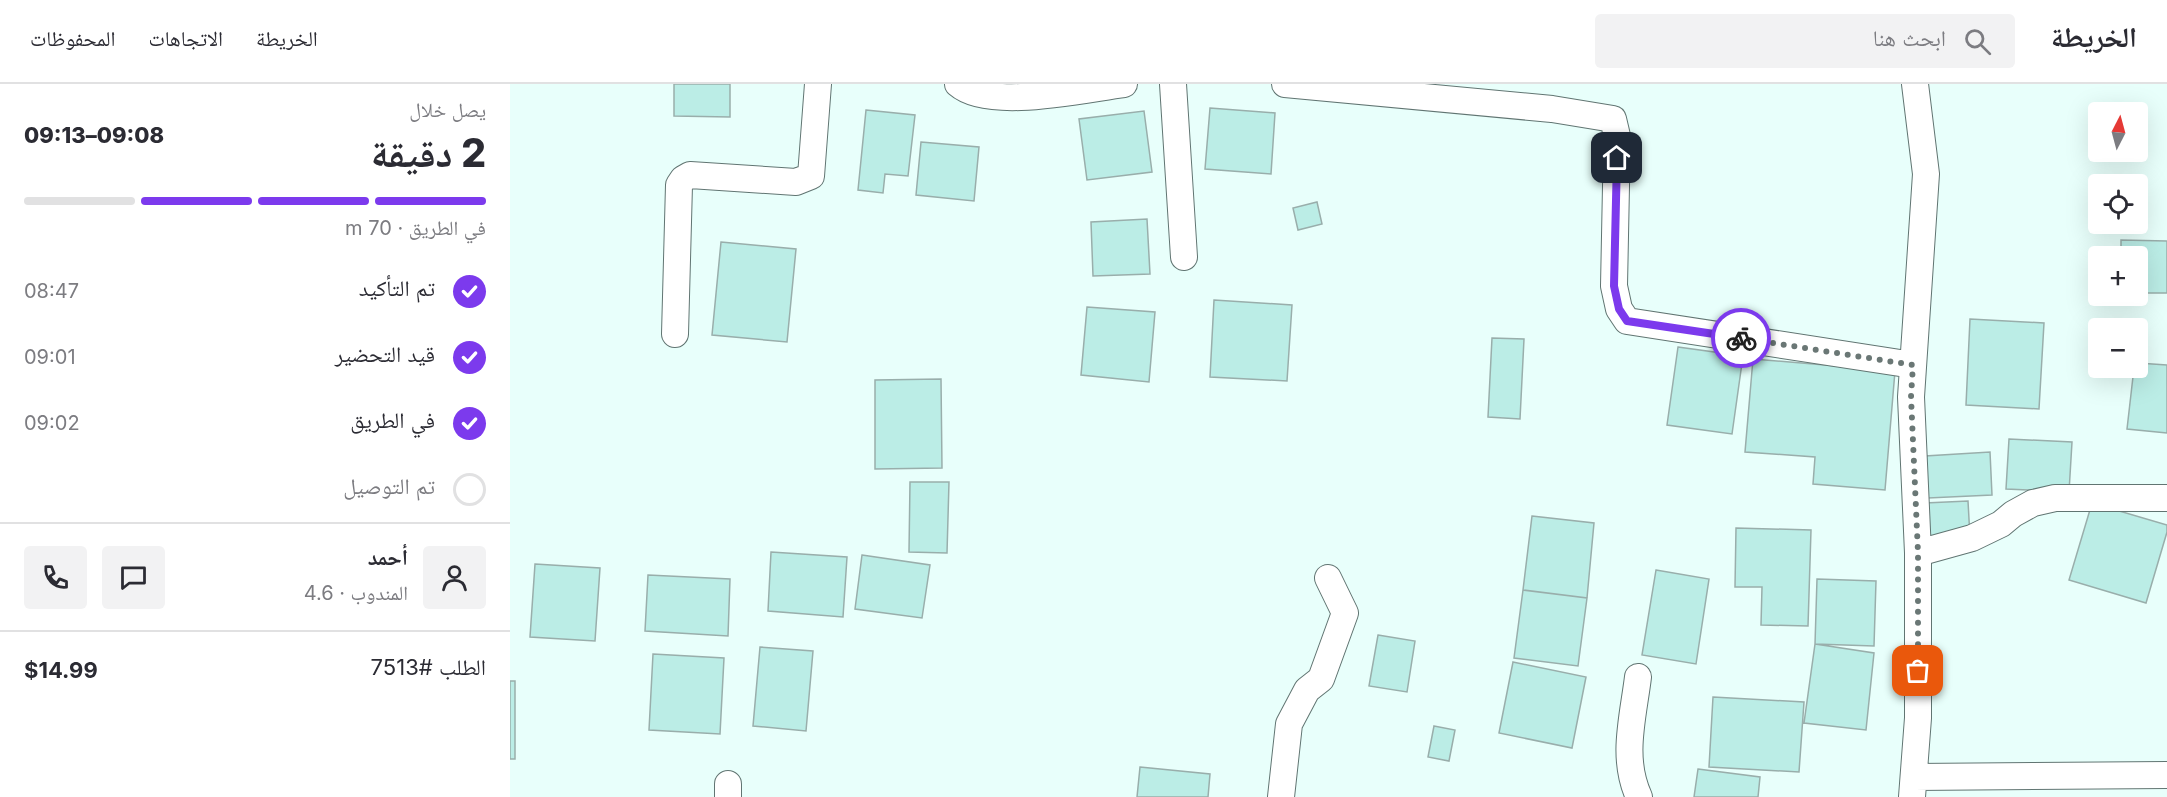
<!DOCTYPE html>
<html lang="ar">
<head>
<meta charset="utf-8">
<style>
  body { margin:0; font-family:Inter,"Noto Naskh Arabic",sans-serif; background:#f2f2f3; color:#2b2b33; direction:rtl; height:100vh; display:flex; flex-direction:column; font-size:22px; white-space:nowrap }
  * { box-sizing:border-box; margin:0 }
  p { font-size:20px; color:#7c7c81 }
  .icon { flex:none; width:33px; height:33px; fill:none; stroke:currentColor; stroke-width:2; stroke-linecap:round; stroke-linejoin:round }
  .map { position:relative; flex:1; overflow:hidden; direction:ltr }
  .side { display:flex; flex-direction:column; background:#fff; width:510px }
  .side>* { flex:none }
  .needle { width:39px; rotate:6deg }
  .tools { position:absolute; left:1578px; top:18px; display:grid; gap:12px }
  .tools a { display:grid; place-items:center; width:60px; height:60px; border-radius:6px; background:#fff; box-shadow:0 6px 24px #0002; font-size:30px }
  .pin { position:absolute; display:grid; place-items:center; width:51px; height:51px; color:#fff; margin:-26px; border-radius:12px; box-shadow:0 3px 9px #0006 }
  .courier { position:absolute; display:grid; place-items:center; width:60px; height:60px; margin:-30px; border:4px solid #7c3aed; border-radius:50%; background:#fff; color:#222; box-shadow:0 2px 8px #0007 }
  .headline em { font-style:normal; font-weight:800 }
  .headline div { display:flex; flex-direction:column-reverse }
  .headline { display:flex; align-items:center; justify-content:space-between; height:102px; padding:0 24px }
  h1 { font-size:39px; font-weight:800; line-height:45px }
  .bar { display:grid; grid-template-columns:repeat(4,1fr); gap:9px 6px; align-content:center; height:72px; padding:0 24px }
  .bar i { height:8px; border-radius:4px; background:#e1e1e2 }
  .bar .current { background:#7c3aed }
  .bar p { grid-column:span 4 }
  .line { display:flex; align-items:center; gap:15px; padding:0 24px; border-top:2px solid #e1e1e2 }
  .line div { flex:1 }
  .round { display:grid; place-items:center; flex:none; width:63px; height:63px; border-radius:6px; background:#f2f2f3 }
  ol { padding:0 24px; list-style:none }
  li { display:flex; align-items:center; gap:18px; height:66px }
  li p { margin-inline-start:auto }
  li .icon { padding:6px; border-radius:50%; background:#7c3aed; color:#fff; stroke-width:4 }
  li:last-child { color:#7c7c81 }
  li i { width:33px; height:33px; border:3px solid #e1e1e2; border-radius:50% }
  header { display:flex; align-items:center; gap:36px; box-sizing:border-box; height:84px; padding:0 30px; background:#fff; border-bottom:2px solid #e1e1e2 }
  header strong { font-size:28px }
  nav { display:flex; gap:33px; margin-inline-start:auto; font-size:21px }
  .search { width:420px; height:54px; background:#f2f2f3; display:flex; align-items:center; gap:15px; box-sizing:border-box; padding:0 21px; border-radius:6px; color:#7c7c81; font-size:22px }
  main { display:flex; flex:1; min-height:0 }
  .map>svg:first-child { display:block }
  .building { fill:#bbede6; stroke:#99aeab; stroke-width:1.5 }
  .lines { fill:none; stroke-linecap:round; stroke-linejoin:round }
  .street-casing { stroke:#617572; stroke-width:28 }
  .street { stroke:#fff; stroke-width:26 }
  .done { stroke:#6a7775; stroke-width:6; stroke-dasharray:0 10.8 }
  .route { stroke:#7c3aed; stroke-width:8 }
</style>
</head>
<body>
<header>
<strong>الخريطة</strong>
<div class="search"><svg class="icon" aria-label="search" viewBox="0 0 24 24"><circle cx="10" cy="10" r="6"/><path d="M15 15l6 6"/></svg>ابحث هنا</div>
<nav><a>الخريطة</a><a>الاتجاهات</a><a>المحفوظات</a></nav>
</header>
<main>
<div class="map">
<svg width="1657" height="713" viewBox="0 0 1657 713">
  <rect width="100%" height="100%" fill="#e8fffb"/>
  <!-- building -->
  <path class="building" d="M164,0H220V33L164,32Z
    M700,24L765,29L761,90L695,85Z
    M356,26L405,31L398,92L375,90L373,109L348,106Z
    M634,27L642,88L577,96L569,35Z
    M411,58L469,63L464,117L406,111Z
    M807,118L812,140L788,146L783,124Z
    M637,135L640,190L583,192L581,138Z
    M1611,156L1657,157V209H1628V172H1611Z
    M211,158L286,165L277,258L202,251Z
    M704,216L782,221L777,297L700,293Z
    M577,223L645,228L639,298L571,291Z
    M1460,235L1534,239L1529,325L1456,321Z
    M982,254L1014,255L1010,335L978,333Z
    M1168,263L1233,272L1222,350L1157,341Z
    M1243,275L1385,287L1375,406L1303,400L1305,373L1235,368Z
    M1628,279L1657,281V349L1617,345L1624,284H1628Z
    M431,295L432,384L365,385V296Z
    M1499,355L1562,358L1559,408L1496,405Z
    M1480,368L1482,411L1418,414L1415,372Z
    M400,398H439L437,469L399,468Z
    M1458,417L1460,453L1417,454L1415,419Z
    M1582,419L1657,441V448L1636,519L1559,496Z
    M1022,432L1084,439L1077,514L1013,506Z
    M1226,444L1301,446L1298,542L1251,541L1252,503H1225Z
    M261,468L337,473L333,533L258,527Z
    M352,471L420,481L412,534L345,525Z
    M25,480L90,484L85,557L20,553Z
    M1146,486L1199,495L1186,580L1132,571Z
    M138,491L220,495L218,552L135,547Z
    M1307,495L1366,497L1364,562L1305,560Z
    M1013,506L1077,514L1068,582L1004,574Z
    M868,551L905,557L897,608L859,602Z
    M1305,560L1364,569L1356,646L1294,639Z
    M250,563L303,567L296,647L243,642Z
    M143,570L214,574L210,650L139,646Z
    M1003,578L1076,593L1062,664L989,649Z
    M0,597H5V675H0Z
    M1203,613L1294,618L1289,688L1199,683Z
    M924,642L945,646L939,677L918,673Z
    M630,683L700,690L698,713H627Z
    M1188,685L1250,693L1248,713H1184Z"/>
  <g class="lines">
    <defs>
      <path id="street" d="M448,0C479,27 574,5 614,0
        M663,0L674,173
        M775,0L1042,25L1103,35L1107,52L1104,202L1109,225L1117,237L1403,281
        M165,250L169,101L173,95L180,91L286,98L301,92L308,0
        M1408,469L1462,454L1491,440L1503,430L1523,419L1545,414H1657
        M1128,593C1123,634 1111,674 1129,713
        M1404,693L1657,691
        M218,700V713
        M771,713L779,640L797,606L811,595L835,529L818,494
        M1402,713L1408,634V469L1401,313L1416,90L1405,0"/>
    </defs>
    <!-- street casing -->
    <use href="#street" class="street-casing"/>
    <!-- street -->
    <use href="#street" class="street"/>
  </g>
  <g class="lines">
    <!-- done -->
    <path class="done" d="M1231,254L1403,281L1401,313L1408,469V587"/>
    <!-- route -->
    <path class="route" d="M1107,74L1104,202L1109,225L1117,237L1231,254"/>
  </g>
</svg>
<div class="tools">
<a><svg class="needle" viewBox="-14 -14 28 28"><path d="M0-13l5 13h-10z" fill="#e53935"/><path d="M0 13l5-13h-10z" fill="#7c7c81"/></svg></a>
<a><svg class="icon" aria-label="locate" viewBox="0 0 24 24"><circle cx="12" cy="12" r="6"/><path d="M12 2v4M12 18v4M2 12h4M18 12h4"/></svg></a>
<a>+</a>
<a>−</a>
</div>
<div class="pin" style="left:1408px;top:587px;background:#ea580c"><svg class="icon" aria-label="bag" viewBox="0 0 24 24"><path d="M5 8h14l-1 12H6zM9 8a3 3 0 0 1 6 0"/></svg></div>
<div class="pin" style="left:1107px;top:74px;background:#1f2937"><svg class="icon" aria-label="home" viewBox="0 0 24 24"><path d="M3 11l9-7 9 7M6 9v11h12V9"/></svg></div>
<div class="courier" style="left:1231px;top:254px"><svg class="icon" aria-label="bike" viewBox="0 0 24 24"><circle cx="6" cy="16" r="4"/><circle cx="18" cy="16" r="4"/><path d="M6 16l4-8h5l3 8M10 8l3 8H6M13 5h3"/></svg></div>
</div>
<section class="side">
<div class="headline"><div><h1>2 دقيقة</h1><p>يصل خلال</p></div><em>09:08–09:13</em></div>
<div class="bar"><i class="current"></i><i class="current"></i><i class="current"></i><i></i><p>في الطريق · 70 m</p></div>
<ol>
<li><svg class="icon" aria-label="check" viewBox="0 0 24 24"><path d="M5 12l5 5 9-10"/></svg>تم التأكيد<p>08:47</p></li>
<li><svg class="icon" aria-label="check" viewBox="0 0 24 24"><path d="M5 12l5 5 9-10"/></svg>قيد التحضير<p>09:01</p></li>
<li><svg class="icon" aria-label="check" viewBox="0 0 24 24"><path d="M5 12l5 5 9-10"/></svg>في الطريق<p>09:02</p></li>
<li><i></i>تم التوصيل</li>
</ol>
<div class="line" style="height:108px"><a class="round"><svg class="icon" aria-label="person" viewBox="0 0 24 24"><circle cx="12" cy="8" r="4"/><path d="M4 21q1-7 8-7t8 7"/></svg></a><div><b>أحمد</b><p>المندوب · 4.6</p></div><a class="round"><svg class="icon" aria-label="chat" viewBox="0 0 24 24"><path d="M4 5h16v11H9l-5 4z"/></svg></a><a class="round"><svg class="icon" aria-label="phone" viewBox="0 0 24 24"><path d="M5 4h4l2 5-3 2q2 4 5 5l2-3 5 2v4C11 20 4 13 5 4z"/></svg></a></div>
<div class="line" style="height:78px"><div>الطلب #7513</div><b>$14.99</b></div>
</section>
</main>
</body>
</html>
